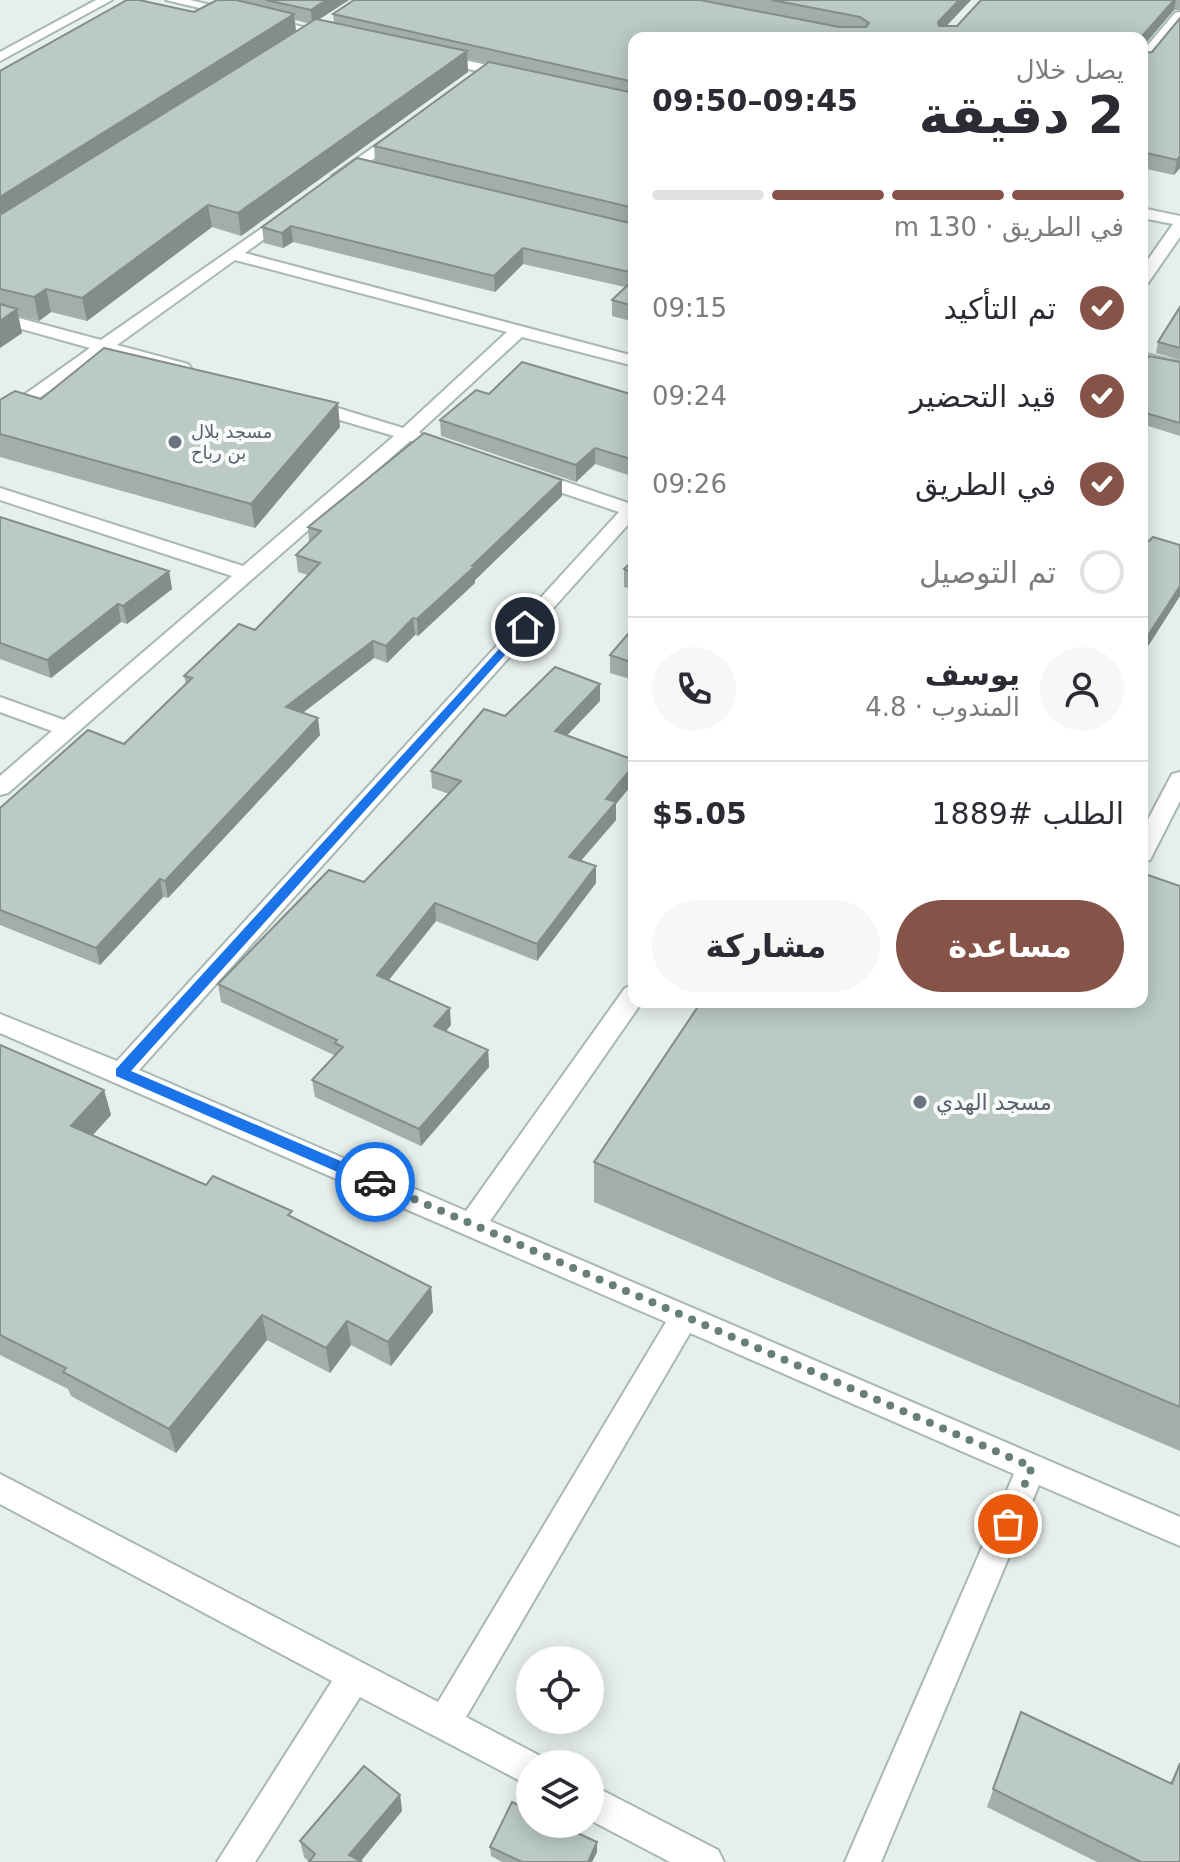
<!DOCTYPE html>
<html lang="ar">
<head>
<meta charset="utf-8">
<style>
  body { margin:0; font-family:"DejaVu Sans","Noto Naskh Arabic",sans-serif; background:#f7f7f7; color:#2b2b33; direction:rtl; height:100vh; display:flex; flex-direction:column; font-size:30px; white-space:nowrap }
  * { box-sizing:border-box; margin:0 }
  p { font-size:26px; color:#7c7c81 }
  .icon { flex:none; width:44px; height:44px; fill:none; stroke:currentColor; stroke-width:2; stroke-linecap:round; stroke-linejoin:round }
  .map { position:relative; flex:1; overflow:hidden; direction:ltr }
  .side { position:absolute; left:628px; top:32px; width:520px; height:976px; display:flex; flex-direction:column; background:#fff; border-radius:16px; box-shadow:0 4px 20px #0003; direction:rtl }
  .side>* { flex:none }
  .tools { position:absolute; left:516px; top:1646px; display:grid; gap:16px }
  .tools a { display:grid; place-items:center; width:88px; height:88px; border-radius:50%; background:#fff; box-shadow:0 4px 20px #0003; font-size:40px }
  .pin { position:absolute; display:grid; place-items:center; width:68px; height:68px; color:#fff; margin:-34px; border:4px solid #fff; border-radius:50%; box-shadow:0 2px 8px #0007 }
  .courier { position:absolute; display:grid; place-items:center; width:80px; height:80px; margin:-40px; border:6px solid #1a73e8; border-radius:50%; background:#fff; color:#222; box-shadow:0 2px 10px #0007 }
  .headline em { font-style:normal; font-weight:700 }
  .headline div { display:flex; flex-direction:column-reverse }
  .headline { display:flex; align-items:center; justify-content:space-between; height:136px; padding:0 24px }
  h1 { font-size:52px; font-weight:700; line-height:60px }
  .bar { display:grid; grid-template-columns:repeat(4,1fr); gap:12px 8px; align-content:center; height:96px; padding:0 24px }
  .bar i { height:10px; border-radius:6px; background:#e1e1e2 }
  .bar .selected { background:#855347 }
  .bar p { grid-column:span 4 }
  .line { display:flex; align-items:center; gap:20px; padding:0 24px; border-top:2px solid #e1e1e2 }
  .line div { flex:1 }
  .round { display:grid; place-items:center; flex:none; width:84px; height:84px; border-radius:42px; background:#f7f7f7 }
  ol { padding:0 24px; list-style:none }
  li { display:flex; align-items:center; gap:24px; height:88px }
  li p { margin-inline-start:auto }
  li .icon { padding:8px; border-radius:50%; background:#855347; color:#fff; stroke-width:4 }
  li:last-child { color:#7c7c81 }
  li i { width:44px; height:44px; border:4px solid #e1e1e2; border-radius:50% }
  .cta { display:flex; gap:16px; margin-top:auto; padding:16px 24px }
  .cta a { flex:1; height:92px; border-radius:48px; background:#855347; color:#fff; font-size:32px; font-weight:700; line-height:92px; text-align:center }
  .cta a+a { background:#f7f7f7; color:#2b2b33 }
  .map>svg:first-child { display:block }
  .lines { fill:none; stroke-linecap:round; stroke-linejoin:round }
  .minor-casing { stroke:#a8b8b2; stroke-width:4 }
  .minor { fill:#fff; fill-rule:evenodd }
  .wall { fill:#a1aea9; fill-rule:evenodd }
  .shaded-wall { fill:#838d89 }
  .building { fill:#bbcac4; stroke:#838d89; stroke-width:2 }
  .route { fill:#1a73e8 }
  .done { stroke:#687f78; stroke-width:8; stroke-dasharray:0 14.4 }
  .worship-dot { fill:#6b7280; stroke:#f7fbf9; stroke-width:3 }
  .labels { text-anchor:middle; stroke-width:8; stroke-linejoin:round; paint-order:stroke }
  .far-worship-label { font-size:18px; fill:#5b616d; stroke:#f7fbf9; text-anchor:start }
  .worship-label { font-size:22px; fill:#5b616d; stroke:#f7fbf9; text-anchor:start }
</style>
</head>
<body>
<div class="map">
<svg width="1180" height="1862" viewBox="0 0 1180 1862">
  <rect width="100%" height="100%" fill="#e6efeb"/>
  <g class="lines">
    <defs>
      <path id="minor" d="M96,0H112L0,61V52Z
        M166,0H190L337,35L330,39Z
        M1180,12V24L1147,64L1142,65V52L1175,13Z
        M436,54L510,70L517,74L510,78L431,61V55Z
        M401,128L408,132L406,135L342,182H332V176Z
        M1142,208L1180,216V237L1148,283L1142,285V268L1173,224L1142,218Z
        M288,210L296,215L293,218L245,253L634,356V366L522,337L419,432L425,437L422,441H410L8,793L0,795V776L52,731L0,712V697L64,720L232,576L0,500V488L243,566L394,436L303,409L300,405L303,401H315L403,428L507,332L235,260L117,345L188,364L191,368L188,372L182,373L106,352L0,425V412L90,348L0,323V313L101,340Z
        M1142,353L1180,362V372L1142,363Z
        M534,471L634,505V518L139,1070L466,1211L625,988L634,985V1002H642L490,1221L1180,1517V1546L1039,1485L881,1862H845L1014,1474L690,1333L466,1717L542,1757L545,1764H530V1786L360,1697L255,1862H217L332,1681L0,1504V1474L438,1702L666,1322L0,1033V1014L117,1061L619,512L527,481L525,477L527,473Z
        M1180,772V801L1150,860L1142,862V831L1172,774Z
        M590,1784L718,1850L724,1862H670L590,1820Z"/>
    </defs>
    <!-- minor casing -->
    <use href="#minor" class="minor-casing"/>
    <!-- minor -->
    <use href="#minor" class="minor"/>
  </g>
  <!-- wall -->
  <path class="wall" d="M240,0H349L319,19L334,22L333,14L354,0H971L946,26H957L981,0H1180V10H1174L1143,47V53L1152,52L1180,18V168L1174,175L1142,168V38H634V224L375,162L374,146L487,63L467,59L468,72L241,236L212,227L87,321L51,312L39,321L18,316L22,333L0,348V71L194,12L240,1ZM295,20L307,23H309L296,31Z
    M357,158L634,224V322L612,316V300L625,287L523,264L495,292L293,242L283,248L264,243L262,227Z
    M1180,307V360L1156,353L1158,342Z
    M1180,362V436L1142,424V364Z
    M489,394L634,395V477L595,464L576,482L441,436L440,420Z
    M41,399L340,427L255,528L0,457V400Z
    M562,480V496L475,580V583L418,636L415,635L387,663L374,658L303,713L320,735L168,898L163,897L100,965L0,925V808L124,744L186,684L184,676L255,630L308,575L298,572L296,555L309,542L308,527Z
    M0,517L169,571L172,589L127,624L121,622L51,678L0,659Z
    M1142,539L1149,541L1180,545V596L1143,654Z
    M634,560V590L624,587V569Z
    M634,627V680L610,673V655Z
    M600,701L567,735L634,765V782L616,804V820L581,861L596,866V883L537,961L436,921L389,980L451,1025L446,1031L488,1050L489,1067L421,1146L315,1097L312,1080L336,1056L221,1002L218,984L364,882L449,794L432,788L431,771L505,716Z
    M1180,886V1451L594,1202V1162Z
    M0,1045L104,1090L111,1115L92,1136L206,1185L293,1217L431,1287L433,1312L391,1366L351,1345L330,1373L267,1340L176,1453L71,1396L68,1389L0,1355Z
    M1021,1712L1170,1783L1180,1763V1862H1097L987,1807Z
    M400,1795L402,1811L361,1861L309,1862L304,1857L300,1841Z
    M597,1842V1852L592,1862H502L491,1856L490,1847Z"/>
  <!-- shaded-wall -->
  <path class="shaded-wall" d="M326,0H349L312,24L311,10Z
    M959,0H971L937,36L938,22Z
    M1174,0H1176L1174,10L1142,47V36Z
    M294,14L296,34L0,222V197Z
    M467,51L468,72L241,236L238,213Z
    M1180,156V168L1174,175L1177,160Z
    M208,205L212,227L87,321L82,298Z
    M291,226L293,242L283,248L282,233Z
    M523,248V264L495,292L494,276Z
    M46,289L51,312L39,321L34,297Z
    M17,309L22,333L0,348V321Z
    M338,403L340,427L255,528L251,504Z
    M595,448V464L576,482V465Z
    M562,480V496L475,580V583L418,636L417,619Z
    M169,571L172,589L127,624L123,606Z
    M1180,586V596L1143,654L1147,637Z
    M118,604L121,622L51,678L47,660Z
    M413,618L415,635L387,663L386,646Z
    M373,641L374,658L288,724L286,707Z
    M600,684V701L555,748V731Z
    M318,718L320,735L168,898L165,881Z
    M634,765V782L616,804V820L569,874V857L606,799Z
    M596,866V883L537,961V944Z
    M160,879L163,897L100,965L96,948Z
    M435,903L436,921L379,992L377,975Z
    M450,1008L451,1025L436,1043L434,1026Z
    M488,1050L489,1067L421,1146L419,1129Z
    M104,1090L111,1115L78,1151L71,1126Z
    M431,1287L433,1312L391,1366L388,1342Z
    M262,1315L267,1340L176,1453L169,1429Z
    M347,1321L351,1345L330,1373L326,1348Z
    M400,1795L402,1811L360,1862L349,1855Z
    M597,1842V1852L592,1862H588Z"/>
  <!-- building -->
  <path class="building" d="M127,0H139L194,12L217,0H236L294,14L0,197V71Z
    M266,0H326L311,10Z
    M354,0H700L839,27H866L869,23L860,17L772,0H959L938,22L939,26H957L981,0H1174L1142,36L1143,53L1152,52L1180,18V156L1177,160L1142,152V38H634V82L333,14Z
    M316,19L467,51L238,213L208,205L82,298L46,289L34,297L0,289V215Z
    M489,62L634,93V208L374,146Z
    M357,158L634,224V273L523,248L494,276L291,226L282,233L262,227Z
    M634,279V306L612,300Z
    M0,304L17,309L0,321Z
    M1180,307V348L1158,342Z
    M104,348L338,403L251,504L0,434V400L15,391L41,399Z
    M1149,356L1180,362V423L1142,412V364Z
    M522,362L634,395V460L595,448L576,465L440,420L476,390L489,394Z
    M424,433L562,480L472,566L474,567L417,619L413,618L386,646L373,641L286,707L318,718L165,881L160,879L96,948L0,910V808L88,730L124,744L192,678L184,676L239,624L255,630L320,563L296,555L321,531L308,527Z
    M0,517L169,571L123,606L118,604L47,660L0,643Z
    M1153,537L1180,545V586L1147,637L1142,636V539L1149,541Z
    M634,560V573L624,569Z
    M634,627V663L610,655Z
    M555,667L600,684L555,731L634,760V765L606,799L616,802L569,857L596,866L537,944L435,903L377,975L450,1008L434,1026L488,1050L419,1129L312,1080L343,1047L335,1043L337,1040L218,984L329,870L364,882L461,781L431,771L484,709L505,716Z
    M1142,873L1180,886V1407L594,1162L701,1002H1142Z
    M0,1045L104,1090L71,1126L206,1185L213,1176L292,1211L288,1215L431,1287L388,1342L347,1321L326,1348L262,1315L169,1429L63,1372L66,1368L0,1335Z
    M1021,1712L1172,1784L1180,1763V1862H1141L993,1789Z
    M364,1766L400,1795L349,1855L362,1862H309L315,1854L300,1841Z
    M512,1802L530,1811V1824H558L597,1842L588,1862H522L490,1847Z"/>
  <!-- route -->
  <path class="route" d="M521,625L530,627L131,1071L380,1178V1186H370L116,1076V1069Z"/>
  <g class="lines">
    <!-- done -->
    <path class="done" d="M375,1182L1032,1467L1008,1524"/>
  </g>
  <!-- markers -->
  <g class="worship-dot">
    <circle cx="175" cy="442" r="8"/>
    <circle cx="920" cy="1102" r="8"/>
  </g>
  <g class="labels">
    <!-- far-worship labels -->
    <g class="far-worship-label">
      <text x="191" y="438">مسجد بلال<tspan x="191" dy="21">بن رباح</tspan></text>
    </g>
    <!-- worship labels -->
    <g class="worship-label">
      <text x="936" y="1110">مسجد الهدي</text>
    </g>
  </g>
</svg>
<div class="tools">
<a><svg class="icon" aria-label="locate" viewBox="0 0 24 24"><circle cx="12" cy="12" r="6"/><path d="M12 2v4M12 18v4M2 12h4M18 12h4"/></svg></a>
<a><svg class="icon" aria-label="layers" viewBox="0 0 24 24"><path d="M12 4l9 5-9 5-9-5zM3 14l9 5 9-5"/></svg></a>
</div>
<div class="pin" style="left:1008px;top:1524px;background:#ea580c"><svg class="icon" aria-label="bag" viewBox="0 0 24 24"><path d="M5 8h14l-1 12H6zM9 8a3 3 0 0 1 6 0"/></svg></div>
<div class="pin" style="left:525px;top:627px;background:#1f2937"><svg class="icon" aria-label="home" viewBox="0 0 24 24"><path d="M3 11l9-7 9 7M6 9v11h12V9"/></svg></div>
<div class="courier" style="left:375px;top:1182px"><svg class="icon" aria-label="car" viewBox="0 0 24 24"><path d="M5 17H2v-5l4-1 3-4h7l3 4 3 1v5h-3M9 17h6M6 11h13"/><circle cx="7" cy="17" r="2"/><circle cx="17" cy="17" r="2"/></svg></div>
<section class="side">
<div class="headline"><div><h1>2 دقيقة</h1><p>يصل خلال</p></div><em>09:45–09:50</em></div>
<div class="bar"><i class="selected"></i><i class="selected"></i><i class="selected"></i><i></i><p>في الطريق · 130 m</p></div>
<ol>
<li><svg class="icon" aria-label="check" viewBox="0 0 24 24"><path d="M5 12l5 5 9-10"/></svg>تم التأكيد<p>09:15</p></li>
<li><svg class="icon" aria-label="check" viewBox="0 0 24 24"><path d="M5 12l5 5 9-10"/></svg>قيد التحضير<p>09:24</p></li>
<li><svg class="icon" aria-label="check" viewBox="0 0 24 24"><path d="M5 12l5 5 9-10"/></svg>في الطريق<p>09:26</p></li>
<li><i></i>تم التوصيل</li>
</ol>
<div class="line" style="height:144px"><a class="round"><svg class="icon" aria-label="person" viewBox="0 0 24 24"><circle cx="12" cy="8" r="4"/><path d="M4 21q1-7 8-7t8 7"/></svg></a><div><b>يوسف</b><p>المندوب · 4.8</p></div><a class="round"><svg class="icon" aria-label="phone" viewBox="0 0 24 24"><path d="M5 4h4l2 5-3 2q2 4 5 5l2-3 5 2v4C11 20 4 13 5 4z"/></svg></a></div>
<div class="line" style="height:104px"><div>الطلب #1889</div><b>$5.05</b></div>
<div class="cta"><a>مساعدة</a><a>مشاركة</a></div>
</section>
</div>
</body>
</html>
